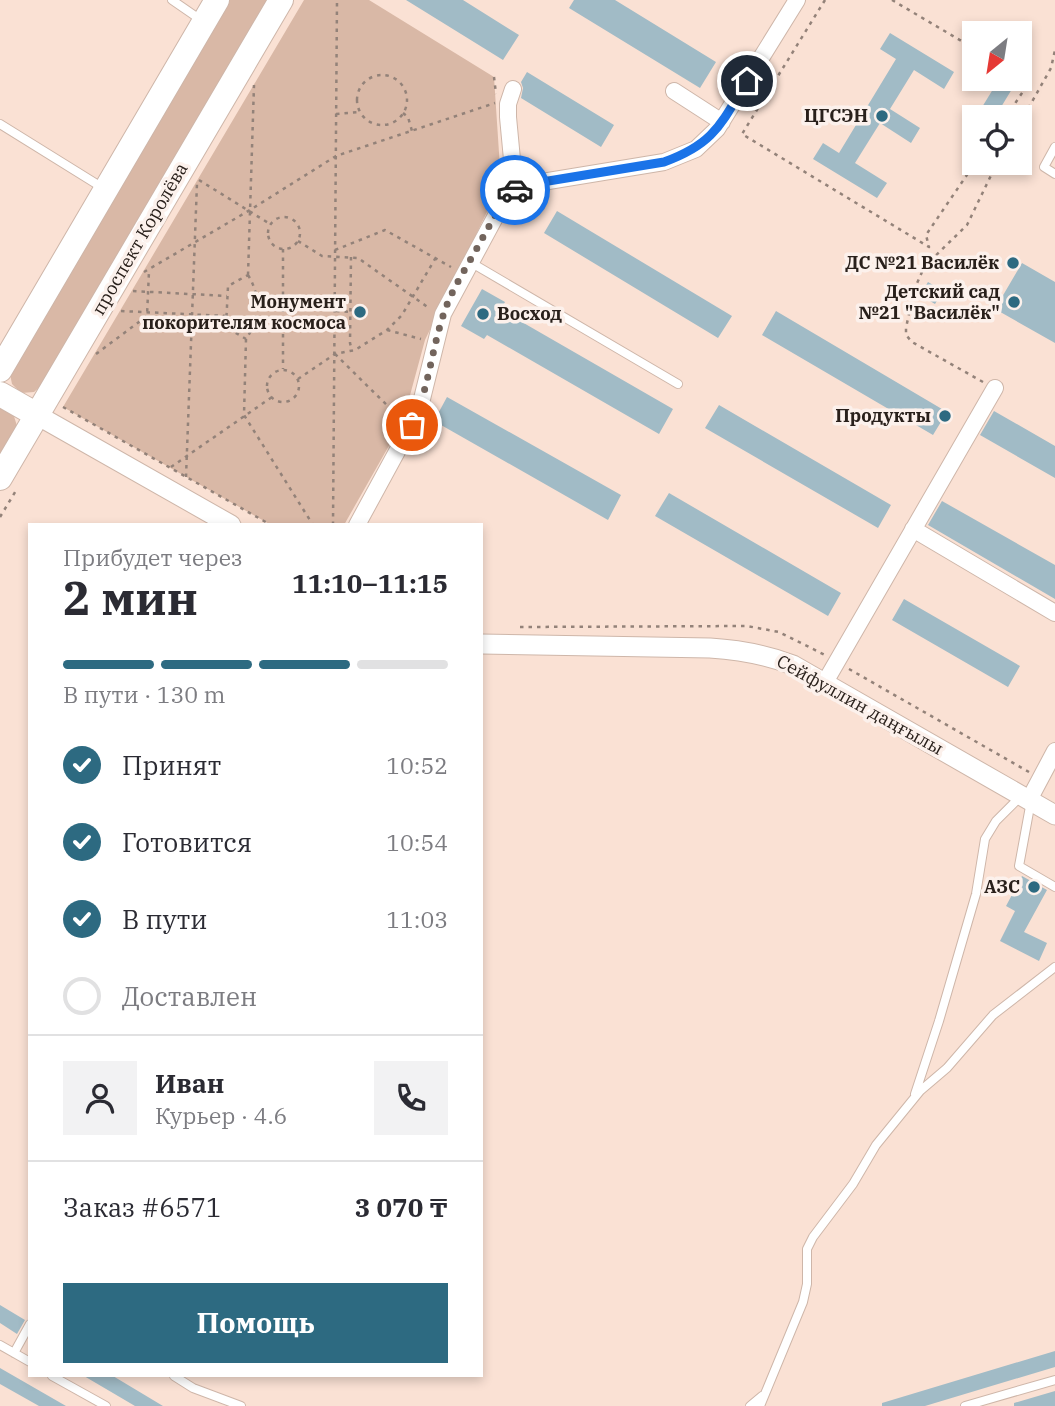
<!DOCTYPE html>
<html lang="ru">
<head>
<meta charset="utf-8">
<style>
  body { margin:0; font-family:"IBM Plex Serif",serif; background:#f2f2f3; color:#2b2b33; height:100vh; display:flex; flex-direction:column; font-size:26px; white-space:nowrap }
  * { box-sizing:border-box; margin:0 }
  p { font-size:23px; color:#7c7c81 }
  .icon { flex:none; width:38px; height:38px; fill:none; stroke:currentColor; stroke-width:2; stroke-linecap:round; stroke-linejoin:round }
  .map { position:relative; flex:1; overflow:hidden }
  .side { position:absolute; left:28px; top:523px; width:455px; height:854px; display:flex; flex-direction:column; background:#fff; border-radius:0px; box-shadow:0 4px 10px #0003 }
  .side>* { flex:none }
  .needle { width:46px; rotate:210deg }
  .fabs { position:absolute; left:962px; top:21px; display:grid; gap:14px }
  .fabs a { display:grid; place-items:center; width:70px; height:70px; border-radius:0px; background:#fff; box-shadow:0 4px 10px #0003; font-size:35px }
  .pin { position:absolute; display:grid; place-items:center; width:60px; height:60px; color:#fff; margin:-30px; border:4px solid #fff; border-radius:50%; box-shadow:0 2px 7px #0007 }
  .courier { position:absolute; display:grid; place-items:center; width:70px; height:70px; margin:-35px; border:5px solid #1a73e8; border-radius:50%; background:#fff; color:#222; box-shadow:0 2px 9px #0007 }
  .summary em { font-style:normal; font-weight:800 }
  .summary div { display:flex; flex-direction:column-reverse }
  .summary { display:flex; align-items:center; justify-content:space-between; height:119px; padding:0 35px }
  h1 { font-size:46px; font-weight:800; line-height:52px }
  .bar { display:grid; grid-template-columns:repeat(4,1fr); gap:10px 7px; align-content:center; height:84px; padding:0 35px }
  .bar i { height:9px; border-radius:5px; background:#e1e1e2 }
  .bar .selected { background:#2d6a81 }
  .bar p { grid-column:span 4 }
  .line { display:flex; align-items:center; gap:18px; padding:0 35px; border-top:2px solid #e1e1e2 }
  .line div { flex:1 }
  .round { display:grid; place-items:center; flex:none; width:74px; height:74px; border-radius:0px; background:#f2f2f3 }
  ol { padding:0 35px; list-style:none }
  li { display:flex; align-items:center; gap:21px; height:77px }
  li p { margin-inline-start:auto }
  li .icon { padding:7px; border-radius:50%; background:#2d6a81; color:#fff; stroke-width:4 }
  li:last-child { color:#7c7c81 }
  li i { width:38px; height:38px; border:4px solid #e1e1e2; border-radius:50% }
  .button { display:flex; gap:14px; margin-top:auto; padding:14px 35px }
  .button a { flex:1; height:80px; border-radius:0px; background:#2d6a81; color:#fff; font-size:28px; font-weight:800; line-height:80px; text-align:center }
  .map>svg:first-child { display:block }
  .green { fill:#d9b8a6 }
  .building { fill:#a1bbc6 }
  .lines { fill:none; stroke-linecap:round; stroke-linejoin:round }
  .service-casing { stroke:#ceb6a9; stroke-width:10 }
  .minor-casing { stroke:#ceb6a9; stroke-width:18 }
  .tertiary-casing { stroke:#ceb6a9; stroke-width:21 }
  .primary-casing { stroke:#ceb6a9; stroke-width:26 }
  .path { stroke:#938279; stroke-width:2.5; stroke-dasharray:3.5 5; stroke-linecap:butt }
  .service { stroke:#fff; stroke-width:8 }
  .minor { stroke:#fff; stroke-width:16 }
  .tertiary { stroke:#fff; stroke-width:19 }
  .primary { stroke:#fff; stroke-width:24 }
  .done { stroke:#72645c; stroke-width:7; stroke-dasharray:0 12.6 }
  .route { stroke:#1a73e8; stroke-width:9 }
  .poi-dot { fill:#2d6a81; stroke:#fcf1ec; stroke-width:2.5 }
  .labels { text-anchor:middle; stroke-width:7; stroke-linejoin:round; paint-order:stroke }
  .poi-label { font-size:18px; font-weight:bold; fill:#29201b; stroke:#fcf1ec; text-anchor:end }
  .street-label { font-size:18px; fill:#29201b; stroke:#fcf1ec }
</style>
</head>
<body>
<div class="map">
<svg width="1055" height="1406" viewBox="0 0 1055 1406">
  <rect width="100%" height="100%" fill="#fae1d4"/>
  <!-- green -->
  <path class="green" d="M227,0H269L42,385L34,392L21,393L12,384L10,374Z
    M304,0H369L494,77L501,183L425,340L403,421L344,525H271L63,407Z
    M0,407L13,413L17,426L0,457Z"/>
  <!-- building -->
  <path class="building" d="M406,0H463L519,35L503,60Z
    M574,0H615L716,62L700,88L569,8Z
    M890,33L954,72L944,89L914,70L890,109L920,128L911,143L880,123L855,163L887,183L877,198L813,159L823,143L839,153L896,59L880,49Z
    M527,72L614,125L601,147L521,98L523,88L521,82Z
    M998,81L1012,89L995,117H976Z
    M557,211L732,316L718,338L544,233Z
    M1022,263L1055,282V343L995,309Z
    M928,282L943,291L935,304L920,295Z
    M482,289L505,302L501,310L673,409L659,434L487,335L484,339L461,326Z
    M776,311L947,412L933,435L762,335Z
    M447,397L621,495L608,520L434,421Z
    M719,405L891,505L878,528L705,428Z
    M994,411L1055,446V478L980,435Z
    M669,493L841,593L828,616L655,516Z
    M942,501L1055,565V599L928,525Z
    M904,599L1020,666L1008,687L892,620Z
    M1022,876L1047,890L1024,932L1047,943L1039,961L1000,941L1015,911L1006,906Z
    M0,1305L25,1320L17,1334L0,1323Z
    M1055,1351V1367L925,1406H882V1403Z
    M0,1368L66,1406H39L0,1384Z
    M84,1376H113L163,1406H135Z
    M1055,1391V1406H1014V1403Z"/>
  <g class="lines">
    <defs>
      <path id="service" d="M172,0L201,20
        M0,124L103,188
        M1055,147L1044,167L1055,174
        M470,262L678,384
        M1031,801L1019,866L1055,887
        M915,1094L939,1021L976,894L985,839L996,821L1020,797
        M0,1345L30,1362
        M14,1353L30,1324
        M52,1376L106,1406
        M174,1376L193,1388L241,1406
        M750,1406L762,1396
        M760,1406L803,1302L807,1284V1249L813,1237L853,1184L876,1145L920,1091L947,1068L993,1015L1055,967
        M965,1406L1055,1380"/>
      <path id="minor" d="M674,91L722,122
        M506,197L524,185L664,162L696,149L717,129L797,0
        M357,525L419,411L443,314L506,197L513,170L508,117V104L513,89
        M913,529L1055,613
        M824,684L995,388
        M1029,800L1055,751"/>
      <path id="tertiary" d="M37,415L231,525
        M481,644L710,648C740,650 765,654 793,665L1055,815"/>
      <path id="primary" d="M0,370L217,0
        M0,394L37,415
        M0,478L281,0"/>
    </defs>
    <!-- service casing -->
    <use href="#service" class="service-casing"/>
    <!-- minor casing -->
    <use href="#minor" class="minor-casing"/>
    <!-- tertiary casing -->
    <use href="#tertiary" class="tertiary-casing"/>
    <!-- primary casing -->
    <use href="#primary" class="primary-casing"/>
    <!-- path -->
    <path class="path" d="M825,0L742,134L929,247L926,235L975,163
      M892,0L975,49
      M357 100a25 25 0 1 1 50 0a25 25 0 1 1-50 0Z
      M494,77L496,94
      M403,113L408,117L412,131
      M336,114L360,112
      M1006,117L1030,81L1020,75
      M1020,123L1051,68L1055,50
      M199,180L270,224
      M268 233a16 16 0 1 1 32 0a16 16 0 1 1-32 0Z
      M298,241L322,256L358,258L429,308
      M283,249V369
      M335,250L385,230L451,267
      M351,257L350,343L352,351
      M144,272L250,210L336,156L495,103
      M248,275L254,85
      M248,275C261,296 260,319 246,339L226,327L228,286Z
      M133,291L227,296
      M258,298L335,302
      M121,311L226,316
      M336,311L350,312
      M258,317L335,321
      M387,330L421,339
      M246,339L244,415L313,525
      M96,354L147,316L149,271
      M335,354L400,418
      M267 386a16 16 0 1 1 32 0a16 16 0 1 1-32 0Z
      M298,379L335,354L355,350L387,330L402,315L435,259
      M983,382L912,342L906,335V328L914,290L922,272L927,264L967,225L997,163
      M63,407L271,525
      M171,467L272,397
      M186,477L197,183
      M0,517L17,489
      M333,525L337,0
      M520,627L747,626L779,632L825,655
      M849,669L1029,772"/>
    <!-- service -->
    <use href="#service" class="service"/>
    <!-- minor -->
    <use href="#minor" class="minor"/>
    <!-- tertiary -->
    <use href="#tertiary" class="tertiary"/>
    <!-- primary -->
    <use href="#primary" class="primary"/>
  </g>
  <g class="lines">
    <!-- done -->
    <path class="done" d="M412,425C428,391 431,353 443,316C451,289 469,264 482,239C492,222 500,203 515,190"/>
    <!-- route -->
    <path class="route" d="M515,190L524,185L664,162C714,144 721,124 747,81"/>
  </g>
  <!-- markers -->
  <g class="poi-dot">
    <circle cx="882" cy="116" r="7"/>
    <circle cx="1013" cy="263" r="7"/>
    <circle cx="1014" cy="302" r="7"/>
    <circle cx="360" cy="312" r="7"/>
    <circle cx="483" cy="314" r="7"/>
    <circle cx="945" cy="416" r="7"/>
    <circle cx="1034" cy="887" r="7"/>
  </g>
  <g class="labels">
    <!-- poi labels -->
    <g class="poi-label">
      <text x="868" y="122">ЦГСЭН</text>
      <text x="999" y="269">ДС №21 Василёк</text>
      <text x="1000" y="298">Детский сад<tspan x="1000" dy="21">№21 "Василёк"</tspan></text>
      <text x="346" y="308">Монумент<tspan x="346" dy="21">покорителям космоса</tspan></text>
      <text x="497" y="320" text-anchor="start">Восход</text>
      <text x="931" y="422">Продукты</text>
      <text x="1020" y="893">АЗС</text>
    </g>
    <!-- street labels -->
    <g class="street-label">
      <text transform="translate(140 239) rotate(-60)" y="6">проспект Королёва</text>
      <text transform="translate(860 705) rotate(29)" y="6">Сейфуллин даңғылы</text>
    </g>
  </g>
</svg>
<div class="fabs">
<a><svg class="needle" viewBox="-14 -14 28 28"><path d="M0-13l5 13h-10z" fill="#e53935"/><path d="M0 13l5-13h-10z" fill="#7c7c81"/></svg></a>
<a><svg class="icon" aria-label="locate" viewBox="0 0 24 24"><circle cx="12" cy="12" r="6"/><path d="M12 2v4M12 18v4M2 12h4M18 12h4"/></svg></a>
</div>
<div class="pin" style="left:412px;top:425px;background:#ea580c"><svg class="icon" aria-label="bag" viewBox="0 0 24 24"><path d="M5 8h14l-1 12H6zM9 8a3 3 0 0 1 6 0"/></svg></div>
<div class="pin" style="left:747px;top:81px;background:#1f2937"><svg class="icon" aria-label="home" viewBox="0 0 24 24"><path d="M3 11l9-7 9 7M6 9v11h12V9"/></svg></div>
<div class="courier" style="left:515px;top:190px"><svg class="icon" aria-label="car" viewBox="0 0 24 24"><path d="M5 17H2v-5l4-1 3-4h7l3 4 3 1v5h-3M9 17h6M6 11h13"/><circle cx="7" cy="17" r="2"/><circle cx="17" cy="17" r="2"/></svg></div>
<section class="side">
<div class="summary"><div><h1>2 мин</h1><p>Прибудет через</p></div><em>11:10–11:15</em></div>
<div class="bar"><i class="selected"></i><i class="selected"></i><i class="selected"></i><i></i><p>В пути · 130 m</p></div>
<ol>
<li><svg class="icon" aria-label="check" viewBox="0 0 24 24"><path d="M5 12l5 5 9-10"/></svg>Принят<p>10:52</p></li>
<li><svg class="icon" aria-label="check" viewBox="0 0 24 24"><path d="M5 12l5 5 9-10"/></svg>Готовится<p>10:54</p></li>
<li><svg class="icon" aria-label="check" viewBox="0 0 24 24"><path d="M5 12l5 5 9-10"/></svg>В пути<p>11:03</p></li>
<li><i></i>Доставлен</li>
</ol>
<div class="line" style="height:126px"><a class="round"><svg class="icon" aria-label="person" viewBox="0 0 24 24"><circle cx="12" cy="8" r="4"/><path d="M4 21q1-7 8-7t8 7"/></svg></a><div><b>Иван</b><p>Курьер · 4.6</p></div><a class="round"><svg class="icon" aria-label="phone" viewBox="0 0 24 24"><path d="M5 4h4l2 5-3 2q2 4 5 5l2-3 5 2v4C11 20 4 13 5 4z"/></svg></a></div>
<div class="line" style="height:91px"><div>Заказ #6571</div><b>3 070 ₸</b></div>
<div class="button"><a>Помощь</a></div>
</section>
</div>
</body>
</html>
